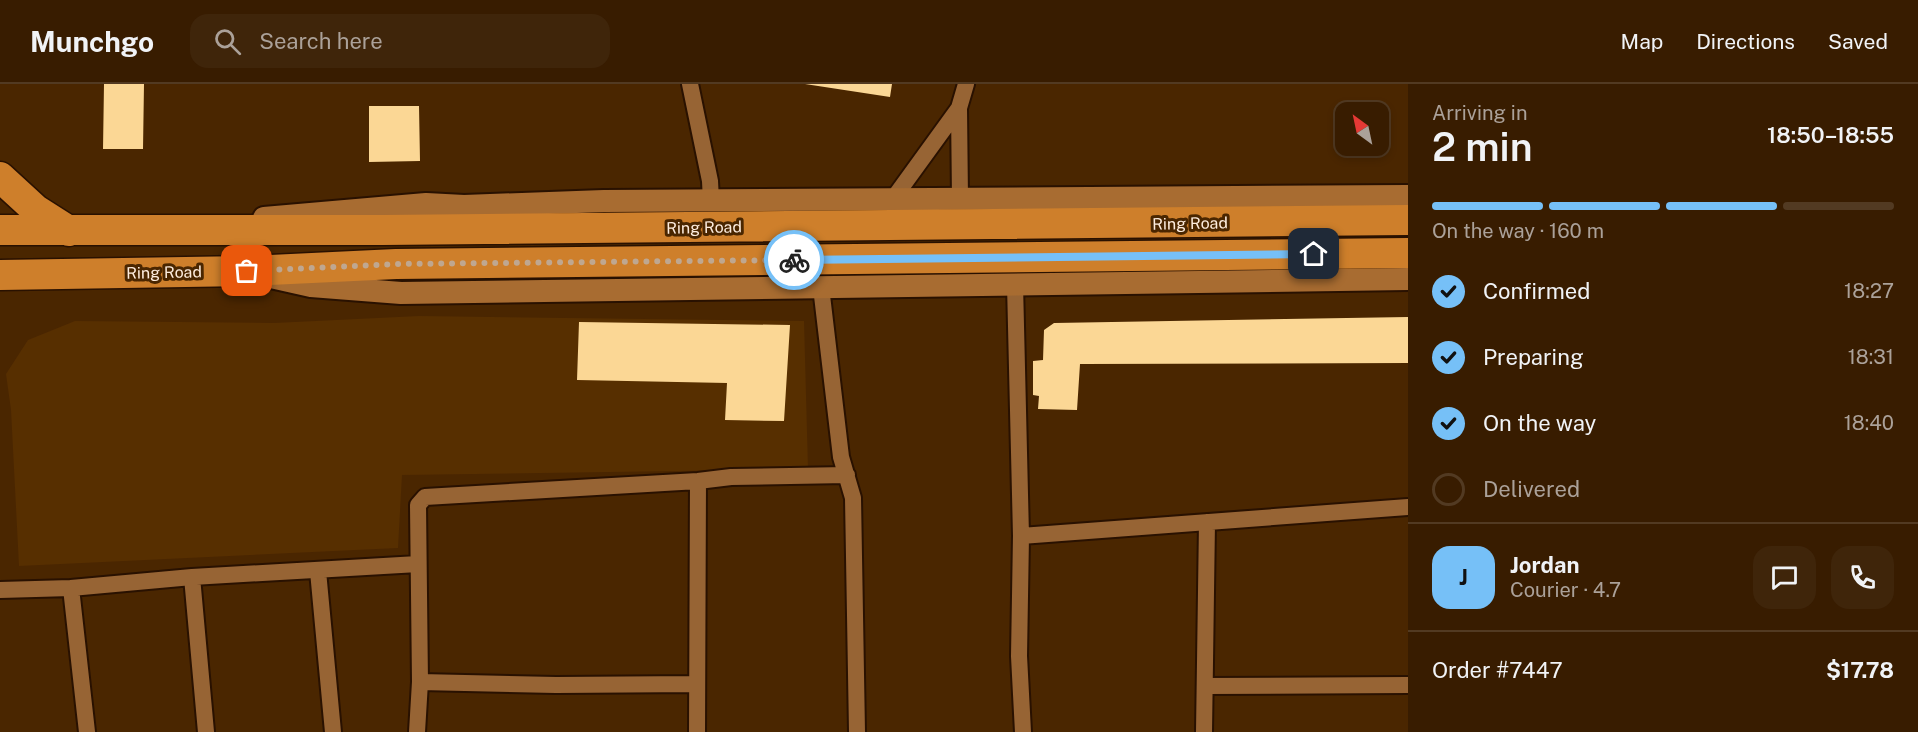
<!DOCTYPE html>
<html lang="en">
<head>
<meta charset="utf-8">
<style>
  body { margin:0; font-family:"Public Sans",sans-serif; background:#3f250a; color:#f1f3f6; height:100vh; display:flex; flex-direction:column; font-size:22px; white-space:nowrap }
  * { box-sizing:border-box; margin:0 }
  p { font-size:20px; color:#aba199 }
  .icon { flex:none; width:33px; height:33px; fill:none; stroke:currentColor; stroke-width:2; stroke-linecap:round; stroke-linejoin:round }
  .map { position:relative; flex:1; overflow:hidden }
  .sheet { display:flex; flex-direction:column; background:#381c00; width:510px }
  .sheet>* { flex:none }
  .needle { width:39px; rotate:327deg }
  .tools { position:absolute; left:1335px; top:18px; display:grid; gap:12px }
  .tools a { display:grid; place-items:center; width:54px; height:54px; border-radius:12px; background:#381c00; box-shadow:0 3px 9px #0003,0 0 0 2px #523a22; font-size:30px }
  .pin { position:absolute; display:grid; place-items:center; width:51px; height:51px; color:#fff; margin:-26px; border-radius:12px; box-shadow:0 3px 9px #0006 }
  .courier { position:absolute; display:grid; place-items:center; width:60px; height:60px; margin:-30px; border:4px solid #76c0f7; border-radius:50%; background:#fff; color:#222; box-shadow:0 2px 8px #0007 }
  .overview em { font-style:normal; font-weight:600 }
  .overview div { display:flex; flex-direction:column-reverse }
  .overview { display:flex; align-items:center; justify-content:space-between; height:102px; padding:0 24px }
  h1 { font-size:39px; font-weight:600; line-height:45px }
  .bar { display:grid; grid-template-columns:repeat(4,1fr); gap:9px 6px; align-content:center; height:72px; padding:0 24px }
  .bar i { height:8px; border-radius:4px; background:#523a22 }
  .bar .current { background:#76c0f7 }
  .bar p { grid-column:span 4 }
  .line { display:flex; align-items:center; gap:15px; padding:0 24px; border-top:2px solid #523a22 }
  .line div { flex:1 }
  .round { display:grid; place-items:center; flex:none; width:63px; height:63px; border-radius:18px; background:#3f250a }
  ol { padding:0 24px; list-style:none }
  li { display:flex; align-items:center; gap:18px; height:66px }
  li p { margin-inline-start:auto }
  li .icon { padding:6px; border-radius:50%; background:#76c0f7; color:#111; stroke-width:4 }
  li:last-child { color:#aba199 }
  li i { width:33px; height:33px; border:3px solid #523a22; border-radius:50% }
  header { display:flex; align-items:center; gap:36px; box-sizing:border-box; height:84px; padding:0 30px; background:#381c00; border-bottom:2px solid #523a22 }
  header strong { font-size:28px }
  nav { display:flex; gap:33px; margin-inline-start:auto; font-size:21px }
  .search { width:420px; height:54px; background:#3f250a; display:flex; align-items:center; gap:15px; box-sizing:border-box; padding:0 21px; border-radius:18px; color:#aba199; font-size:22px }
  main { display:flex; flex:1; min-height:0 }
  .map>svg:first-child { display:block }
  .built { fill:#572f00 }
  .building { fill:#fbd795 }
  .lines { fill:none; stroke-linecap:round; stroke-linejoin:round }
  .street-casing { stroke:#291100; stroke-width:20 }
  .secondary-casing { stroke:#291100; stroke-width:26 }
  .highway-casing { stroke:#291100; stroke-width:33 }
  .street { stroke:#976434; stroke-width:16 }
  .secondary { stroke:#a86c31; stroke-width:22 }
  .highway { stroke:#ce7f2b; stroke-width:30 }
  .done { stroke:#bfa790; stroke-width:6; stroke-dasharray:0 10.8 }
  .route { stroke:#76c0f7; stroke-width:8 }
  .labels { text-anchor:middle; stroke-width:6; stroke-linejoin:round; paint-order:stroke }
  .street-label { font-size:16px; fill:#feedde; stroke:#4a2600 }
</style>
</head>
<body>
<header>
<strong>Munchgo</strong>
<div class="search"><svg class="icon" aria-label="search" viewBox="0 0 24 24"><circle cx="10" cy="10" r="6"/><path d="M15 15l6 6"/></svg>Search here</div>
<nav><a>Map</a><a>Directions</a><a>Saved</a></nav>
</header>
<main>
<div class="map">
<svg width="1408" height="648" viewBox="0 0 1408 648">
  <rect width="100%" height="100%" fill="#4a2600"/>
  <!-- built -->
  <path class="built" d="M419,232L804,237L808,385L402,391L398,464L19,482L11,326L6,290L28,256L75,237L274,239Z"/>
  <!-- building -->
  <path class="building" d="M104,0H144L143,65H103Z
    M805,0H892L890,13Z
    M369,22H419L420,77L369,78Z
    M1408,233V279L1080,280L1077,326L1038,325L1039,312L1033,311V277L1043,276L1044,246L1054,239Z
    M579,238L790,241L784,337L725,336L727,299L577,296Z"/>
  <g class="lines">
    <defs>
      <path id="street" d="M690,0L710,97L711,117
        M893,115L959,24
        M960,115L959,24L966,0
        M1015,200L1021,452L1019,572L1023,648
        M821,203L841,373L853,414L857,648
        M1021,452L1408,423
        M318,487L333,648
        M192,493L206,648
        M71,504L87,648
        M0,506L71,504L192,493L418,480
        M420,598L556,601L696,600
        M1205,602L1408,601
        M417,648L420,598L418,421L425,413L698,397L731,393L847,391
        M697,648L698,397
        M1204,648L1207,438"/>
      <path id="secondary" d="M264,134L426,120L464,122L604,117L1408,112
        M271,193L311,202L401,209L1408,195"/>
      <path id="highway" d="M0,93L36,126L69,147
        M0,146H383L1408,136
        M0,191L247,187L396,180L1408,169"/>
    </defs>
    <!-- street casing -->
    <use href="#street" class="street-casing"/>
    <!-- secondary casing -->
    <use href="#secondary" class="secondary-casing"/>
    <!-- highway casing -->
    <use href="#highway" class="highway-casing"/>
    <!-- street -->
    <use href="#street" class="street"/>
    <!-- secondary -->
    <use href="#secondary" class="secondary"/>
    <!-- highway -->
    <use href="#highway" class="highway"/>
  </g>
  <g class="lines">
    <!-- done -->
    <path class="done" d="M247,187L396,180L794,176"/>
    <!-- route -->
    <path class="route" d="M794,176L1314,170"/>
  </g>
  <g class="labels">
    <!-- street labels -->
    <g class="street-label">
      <text transform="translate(1190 139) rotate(-1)" y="6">Ring Road</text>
      <text transform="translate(704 143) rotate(-1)" y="6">Ring Road</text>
      <text transform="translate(164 188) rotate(-1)" y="6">Ring Road</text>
    </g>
  </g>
</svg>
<div class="tools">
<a><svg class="needle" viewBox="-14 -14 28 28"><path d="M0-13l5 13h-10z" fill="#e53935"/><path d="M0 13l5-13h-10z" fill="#aba199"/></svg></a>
</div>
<div class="pin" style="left:247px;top:187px;background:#ea580c"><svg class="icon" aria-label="bag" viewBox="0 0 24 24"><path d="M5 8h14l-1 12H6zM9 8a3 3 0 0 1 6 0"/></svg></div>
<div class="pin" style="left:1314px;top:170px;background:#1f2937"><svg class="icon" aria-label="home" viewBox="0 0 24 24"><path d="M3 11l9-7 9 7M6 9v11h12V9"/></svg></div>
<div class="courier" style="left:794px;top:176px"><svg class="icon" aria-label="bike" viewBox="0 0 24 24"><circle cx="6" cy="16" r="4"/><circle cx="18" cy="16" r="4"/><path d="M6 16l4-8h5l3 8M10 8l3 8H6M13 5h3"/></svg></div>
</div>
<section class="sheet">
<div class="overview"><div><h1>2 min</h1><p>Arriving in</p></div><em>18:50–18:55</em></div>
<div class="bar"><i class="current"></i><i class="current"></i><i class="current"></i><i></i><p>On the way · 160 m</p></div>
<ol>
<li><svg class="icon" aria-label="check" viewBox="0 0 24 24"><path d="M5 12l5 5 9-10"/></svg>Confirmed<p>18:27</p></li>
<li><svg class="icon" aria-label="check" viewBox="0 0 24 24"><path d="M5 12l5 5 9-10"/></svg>Preparing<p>18:31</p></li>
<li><svg class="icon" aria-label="check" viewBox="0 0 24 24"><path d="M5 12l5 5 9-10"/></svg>On the way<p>18:40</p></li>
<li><i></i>Delivered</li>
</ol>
<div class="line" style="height:108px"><b class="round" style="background:#76c0f7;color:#111">J</b><div><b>Jordan</b><p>Courier · 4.7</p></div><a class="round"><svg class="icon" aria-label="chat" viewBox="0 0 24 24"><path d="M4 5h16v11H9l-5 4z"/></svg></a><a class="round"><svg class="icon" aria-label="phone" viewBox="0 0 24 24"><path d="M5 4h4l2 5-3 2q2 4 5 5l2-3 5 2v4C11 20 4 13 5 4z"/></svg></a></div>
<div class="line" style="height:78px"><div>Order #7447</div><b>$17.78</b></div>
</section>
</main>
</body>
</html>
